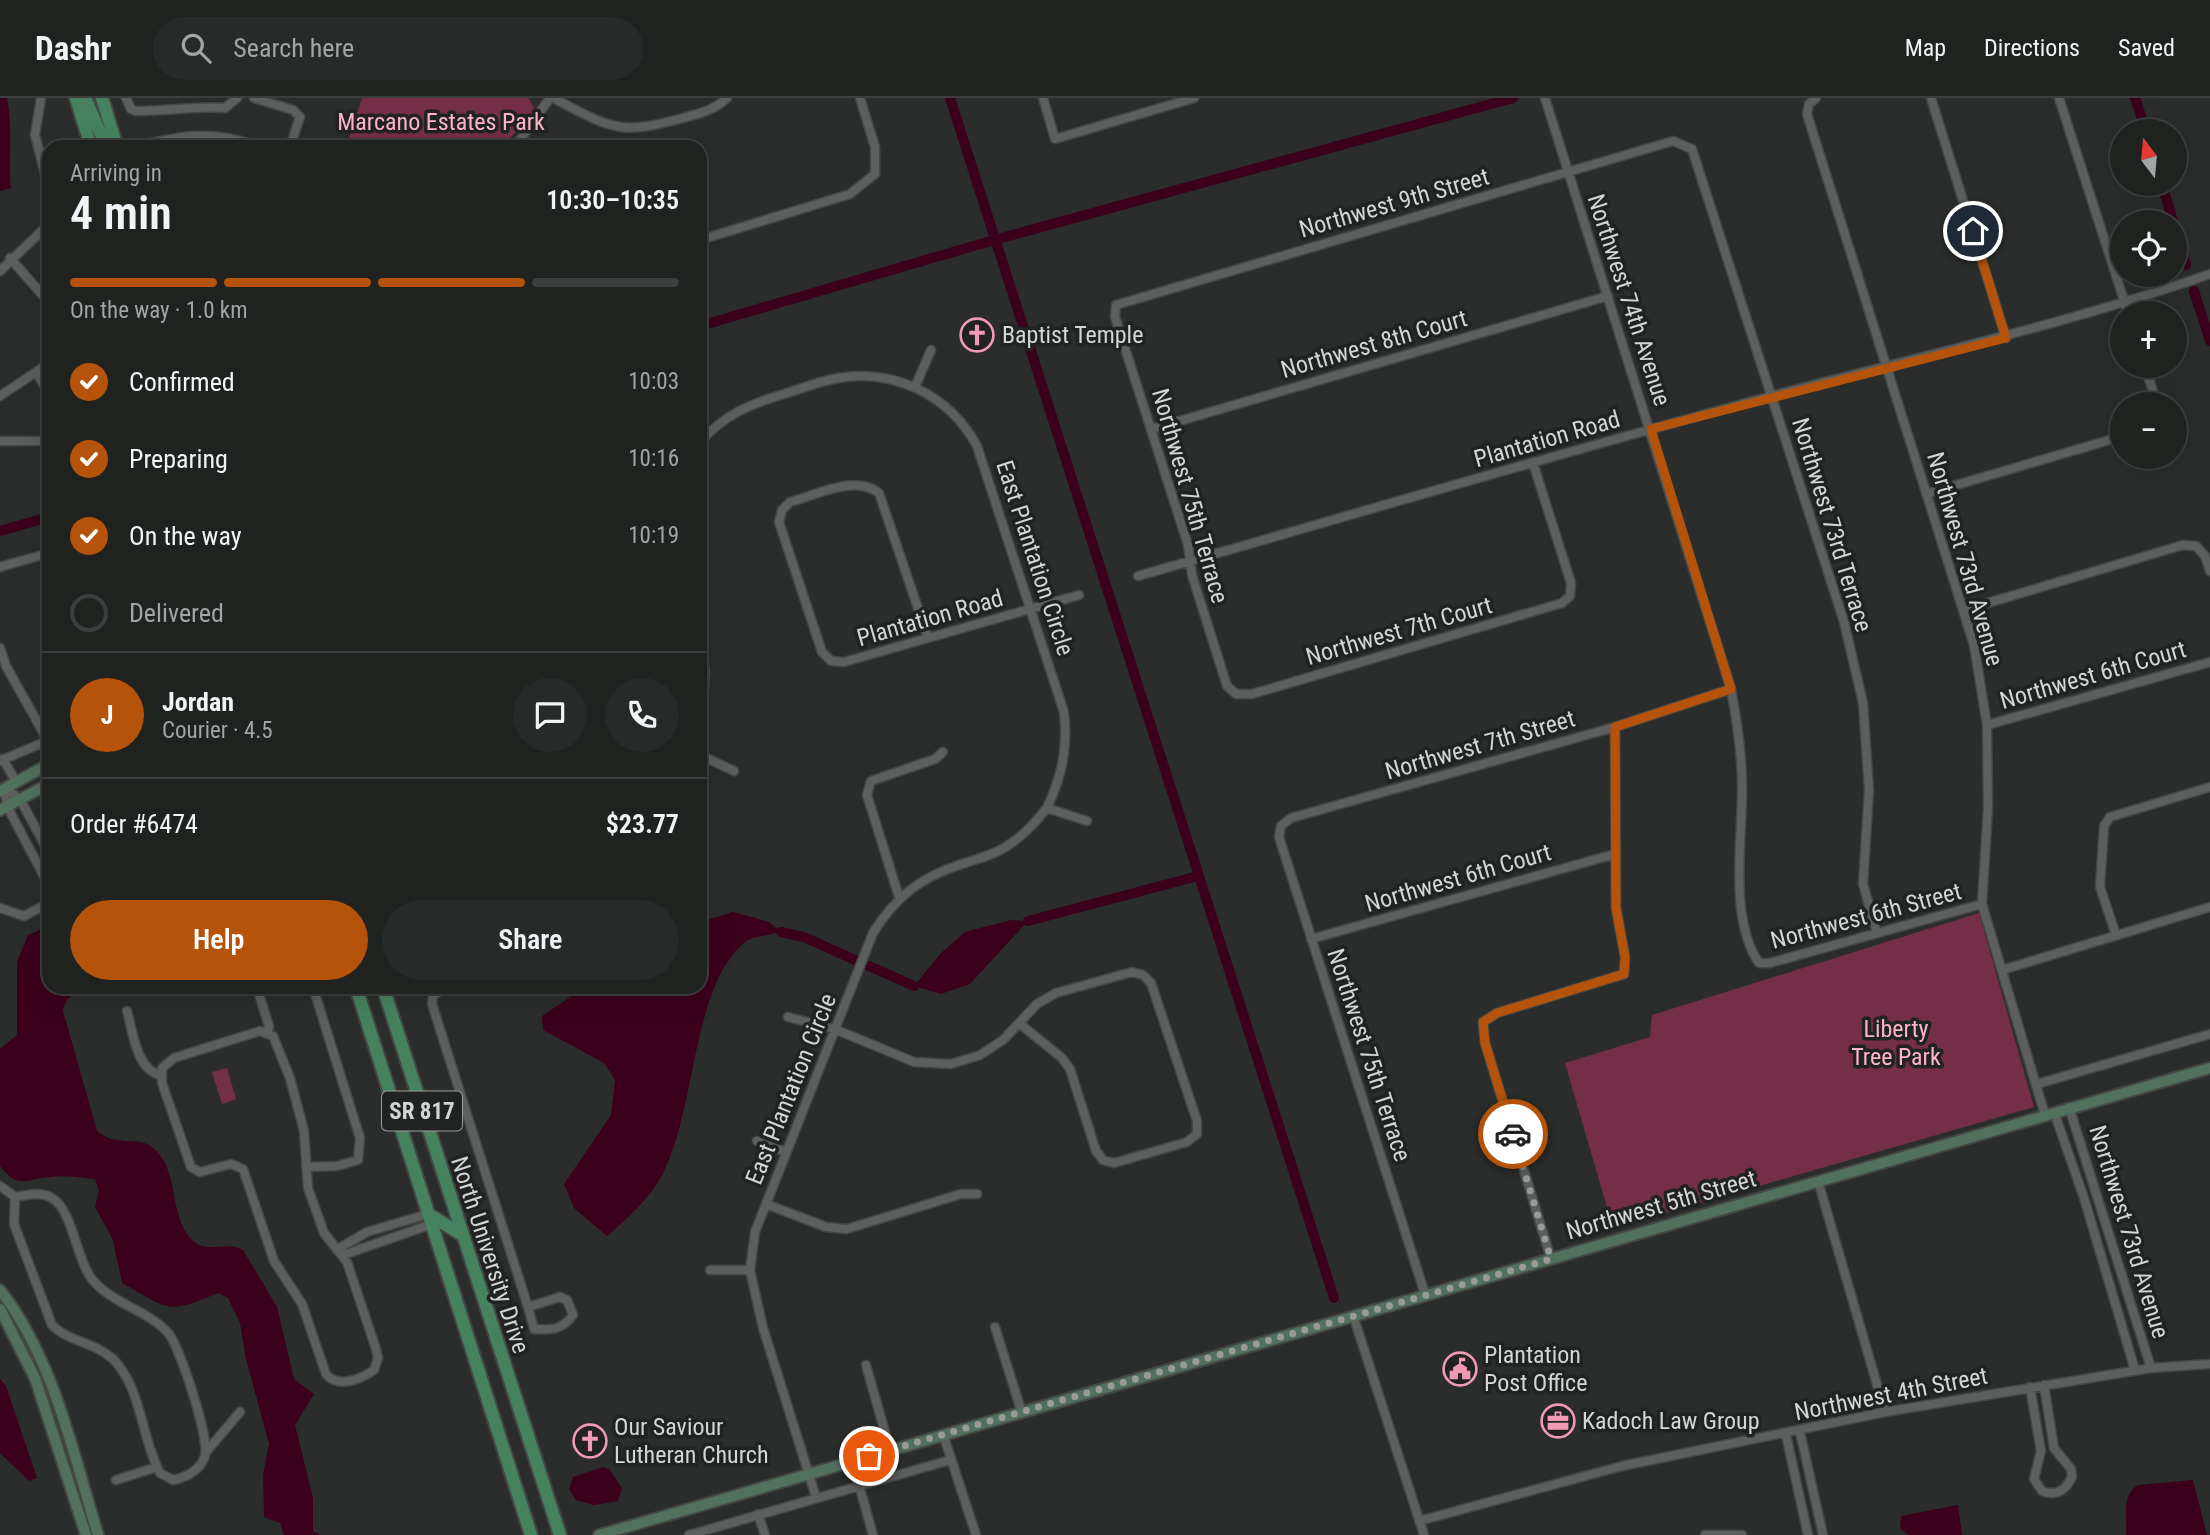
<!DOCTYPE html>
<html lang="en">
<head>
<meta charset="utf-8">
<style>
  body { margin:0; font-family:"Roboto Condensed",sans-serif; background:#282a29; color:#f1f3f6; height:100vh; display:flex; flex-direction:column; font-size:26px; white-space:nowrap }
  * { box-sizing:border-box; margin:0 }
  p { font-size:23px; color:#a2a4a5 }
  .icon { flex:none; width:38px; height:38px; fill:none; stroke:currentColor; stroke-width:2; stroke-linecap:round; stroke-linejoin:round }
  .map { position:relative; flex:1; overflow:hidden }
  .side { position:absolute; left:42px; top:42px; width:665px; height:854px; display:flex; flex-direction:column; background:#202220; border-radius:21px; box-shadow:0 7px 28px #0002,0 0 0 2px #3d3f3e }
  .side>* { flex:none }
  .needle { width:46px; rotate:344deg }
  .tools { position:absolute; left:2110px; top:21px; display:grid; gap:14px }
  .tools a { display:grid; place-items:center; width:77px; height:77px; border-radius:50%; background:#202220; box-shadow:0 7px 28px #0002,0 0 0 2px #3d3f3e; font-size:35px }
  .pin { position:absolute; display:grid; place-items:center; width:60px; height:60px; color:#fff; margin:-30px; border:4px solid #fff; border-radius:50%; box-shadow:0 2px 7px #0007 }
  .courier { position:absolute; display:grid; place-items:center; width:70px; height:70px; margin:-35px; border:5px solid #b45309; border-radius:50%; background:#fff; color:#222; box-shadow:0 2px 9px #0007 }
  .headline em { font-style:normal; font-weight:600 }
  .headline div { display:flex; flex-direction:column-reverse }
  .headline { display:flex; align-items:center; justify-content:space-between; height:119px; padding:0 28px }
  h1 { font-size:46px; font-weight:600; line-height:52px }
  .bar { display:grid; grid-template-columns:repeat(4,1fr); gap:10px 7px; align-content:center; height:84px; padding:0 28px }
  .bar i { height:9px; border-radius:5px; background:#3d3f3e }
  .bar .current { background:#b45309 }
  .bar p { grid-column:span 4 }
  .line { display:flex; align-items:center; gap:18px; padding:0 28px; border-top:2px solid #3d3f3e }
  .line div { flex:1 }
  .round { display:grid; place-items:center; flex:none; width:74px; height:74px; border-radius:37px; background:#282a29 }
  ol { padding:0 28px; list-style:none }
  li { display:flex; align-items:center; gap:21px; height:77px }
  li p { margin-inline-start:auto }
  li .icon { padding:7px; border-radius:50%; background:#b45309; color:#fff; stroke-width:4 }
  li:last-child { color:#a2a4a5 }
  li i { width:38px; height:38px; border:4px solid #3d3f3e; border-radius:50% }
  .primary-button { display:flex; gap:14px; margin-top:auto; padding:14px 28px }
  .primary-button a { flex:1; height:80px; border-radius:42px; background:#b45309; color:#fff; font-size:28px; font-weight:600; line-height:80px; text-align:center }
  .primary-button a+a { background:#282a29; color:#f1f3f6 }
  header { display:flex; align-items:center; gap:42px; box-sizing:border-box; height:98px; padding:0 35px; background:#202220; border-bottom:2px solid #3d3f3e }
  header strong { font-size:33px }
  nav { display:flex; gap:38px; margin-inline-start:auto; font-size:24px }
  .search { width:490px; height:63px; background:#282a29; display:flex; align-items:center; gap:18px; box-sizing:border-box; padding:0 24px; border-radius:38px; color:#a2a4a5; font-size:26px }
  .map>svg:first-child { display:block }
  .green { fill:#752e48 }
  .water { fill:#3b001a }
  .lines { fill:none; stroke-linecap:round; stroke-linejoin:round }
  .canal { stroke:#3b001a; stroke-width:10 }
  .street-casing { stroke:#444845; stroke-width:11 }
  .secondary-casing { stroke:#444845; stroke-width:14 }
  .primary-casing { stroke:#444845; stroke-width:16 }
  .street { stroke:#5c5f5d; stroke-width:8 }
  .secondary { stroke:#51705e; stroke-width:10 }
  .primary { stroke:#468260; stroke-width:12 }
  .done { stroke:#989b99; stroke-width:7; stroke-dasharray:0 12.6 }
  .route { stroke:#b45309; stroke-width:9 }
  .labels { text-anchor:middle; stroke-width:7; stroke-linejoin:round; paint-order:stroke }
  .shield { fill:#202321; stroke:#9da09e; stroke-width:2 }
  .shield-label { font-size:23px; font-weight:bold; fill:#d3d6d4 }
  .park-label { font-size:24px; fill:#ffb4ca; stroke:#202321 }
  .street-label { font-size:24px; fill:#d3d6d4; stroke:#202321 }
  .poi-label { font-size:24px; fill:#d3d6d4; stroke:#202321; text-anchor:start }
</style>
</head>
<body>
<header>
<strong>Dashr</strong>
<div class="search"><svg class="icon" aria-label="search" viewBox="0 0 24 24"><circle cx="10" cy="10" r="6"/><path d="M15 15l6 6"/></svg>Search here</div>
<nav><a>Map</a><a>Directions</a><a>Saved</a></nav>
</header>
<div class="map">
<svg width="2210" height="1437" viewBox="0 0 2210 1437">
  <rect width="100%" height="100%" fill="#2a2d2b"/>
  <!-- green -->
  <path class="green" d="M362,0H528L535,11L503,49H346Z
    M1979,815L2034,1009L1613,1130L1565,965L1650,939L1652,917Z
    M227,970L236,1001L222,1006L212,974Z"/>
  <!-- water -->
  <path class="water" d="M0,0H7C13,28 8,60 11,90L0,93Z
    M733,814L769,824L781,834C771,837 753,838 745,844C690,890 697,1014 661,1079C649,1101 626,1122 607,1138L574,1110L564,1086L611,1017L615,982L604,965L543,932L542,918L585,889H700V824Z
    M1011,822L1028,823L970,886L941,896L914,888L940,856L965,834Z
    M49,828V889H90C76,894 66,897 63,913L97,1033C117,1050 136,1037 152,1049C180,1070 168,1118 192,1142C207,1157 228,1142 243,1152L277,1209L294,1281L314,1296L295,1327L313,1400V1433L321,1437H284L280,1425L264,1419L263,1376L269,1346L246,1261L240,1225L228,1200L218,1195C165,1217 171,1212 122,1185L113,1142L95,1109L99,1092L95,1081C81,1080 64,1077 50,1079C25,1081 19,1092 0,1068V951L17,937V864L28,837Z
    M0,1281L6,1288L37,1380L29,1383L0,1355Z
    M603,1369L609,1371L622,1390L618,1403L594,1407L576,1402L569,1391L573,1379Z
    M2193,1382L2207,1437H2126C2128,1420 2120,1398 2138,1387Z
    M1958,1407L1962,1437H1909L1900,1431L1901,1418Z"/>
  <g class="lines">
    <!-- canal -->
    <path class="canal" d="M950,0L1334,1200
      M2135,0L2146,33
      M2162,86L2173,124
      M2175,131L2186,167
      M2194,193L2210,243
      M700,228L994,142L1513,0
      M0,433L49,419
      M1028,823L1198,778
      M781,834L804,839L855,862
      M869,868L914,888"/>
    <defs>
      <path id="street" d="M41,0L35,37L49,91
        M126,0L131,11L136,13C167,13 195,8 225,10L237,0
        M254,0L293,12L300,19L290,49
        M553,0C611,30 618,38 683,20C700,15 713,13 727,0
        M1043,0L1055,41L1194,0
        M1545,0L1731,591C1737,623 1742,655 1742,687C1743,739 1728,820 1759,865H1770L1982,806
        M1816,0L1809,6L1807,16L1974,547L1987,627L1988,710L1982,806L2045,1017
        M1931,0L2006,240
        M2059,0L2128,215
        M135,49C184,36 213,32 261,49
        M515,49L550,0
        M700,142L850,96L875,76V49L860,0
        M10,160L46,201L49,212
        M0,173L49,126
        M49,265L36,274L49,296
        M2145,268L2157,306
        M915,289L931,252
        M0,298L36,274
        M1152,331L1608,198
        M0,343H49
        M700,345C722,317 753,305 787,295C803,290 821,283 838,280C895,270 950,298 977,348L1064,614C1068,650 1062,678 1047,710L1087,723
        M1533,365L1571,485L1570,498L1562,505L1252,596H1236L1227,588L1192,477L1188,447L1115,219L1116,207L1673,43L1692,51L1844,524L1863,605L1869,692L1863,786L1877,835
        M1929,395L2123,338
        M0,469L49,455
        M1138,478C1348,418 1557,356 1768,299C1916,259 2065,227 2210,176
        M1964,512L2183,447L2196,448L2205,458L2210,473
        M700,539L705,575L700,633
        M928,540L879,395C855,376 817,397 790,404L782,412L779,424L822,554L831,563L844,564L1079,497
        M0,550L6,568L48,643
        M1987,627L2210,564
        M700,657L734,673
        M3,661L16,684
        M0,663L49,642
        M5,690L7,708L49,788
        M5,690L20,701L49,755
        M899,799L867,697L871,683L935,661L943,654
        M0,810L24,818L49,805
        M2116,837L2100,789L2104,728L2110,719L2210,689
        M1311,841L1615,756
        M2002,872L2210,809
        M445,889L433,898L432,906L528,1209L534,1231C552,1232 562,1232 573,1217L567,1202L560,1199L528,1209
        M257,890L269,928L268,935
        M127,913C133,934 136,971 160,977
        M788,919L837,932L914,964L951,966L980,957L1003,942L1037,906L1056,895L1132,874L1143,877L1151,885L1197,1023V1036L1187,1044L1114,1065L1103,1062L1096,1053L1070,971L1062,960L1019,925
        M260,933L273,938L290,980L304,1033L308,1090L324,1135L347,1164L376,1251L378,1260L374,1272C361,1281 338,1291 326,1276L302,1206L274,1163L243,1071L231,1066L200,1074L191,1069L162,985V970L174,960Z
        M2037,986L2210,936
        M2069,1009L2151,1270
        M2054,1014L2084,1100L2135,1272
        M757,1043L785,1054
        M306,1069L337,1068L358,1062L360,1040L313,889
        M1818,1083L1885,1314
        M0,1088L15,1099C27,1097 41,1093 52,1100C73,1113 76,1160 91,1180C111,1206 149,1212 169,1236C180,1250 210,1341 205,1358C200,1373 187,1379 173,1382L160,1375C141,1340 142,1290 113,1261C95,1244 68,1244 52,1227L14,1126L15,1099
        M766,1106L826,1129L847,1131L961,1096H977
        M338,1151L367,1134L428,1116
        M343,1157L432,1126
        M1551,1161L1485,945L1483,924L1497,915L1624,876L1625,859L1616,810L1615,629
        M710,1172H750
        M1425,1196L1279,739L1281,728L1291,720L1615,629L1731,591
        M1353,1217L1424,1437
        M995,1229L1022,1315
        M866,1267L890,1352
        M2030,1289L2041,1353L2034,1381L2042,1393C2056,1399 2066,1392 2072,1379L2071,1371L2054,1350L2044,1287
        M1800,1334L1823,1437
        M943,1336L976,1437
        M1786,1337L1808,1437
        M206,1354L240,1314
        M116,1382L157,1369
        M859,1387L873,1437
        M816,1399L763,1230L750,1172L755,1134L873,835C895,800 919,780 959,767C973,762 991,758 1004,750C1022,739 1034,726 1047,710
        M758,1416L765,1437
        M1419,1423L1622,1368L1885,1314L2151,1270L2210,1266
        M689,1437L950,1362
        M1705,1437H1742"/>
      <path id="secondary" d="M0,693L49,666
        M0,712L49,686
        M0,1192C54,1261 73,1355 98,1437
        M0,1211L35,1280L86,1437
        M599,1437L2210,970"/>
      <path id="primary" d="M76,0L91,49
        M85,0L102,39L114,49
        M102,0L117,49
        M356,889L531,1437
        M383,889L560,1437
        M428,1116L461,1136"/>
    </defs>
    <!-- street casing -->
    <use href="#street" class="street-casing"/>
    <!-- secondary casing -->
    <use href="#secondary" class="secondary-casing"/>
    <!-- primary casing -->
    <use href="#primary" class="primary-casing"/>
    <!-- street -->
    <use href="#street" class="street"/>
    <!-- secondary -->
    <use href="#secondary" class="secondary"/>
    <!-- primary -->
    <use href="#primary" class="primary"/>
  </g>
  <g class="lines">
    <!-- done -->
    <path class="done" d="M869,1358L1551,1161L1513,1036"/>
    <!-- route -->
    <path class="route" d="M1513,1036L1485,945L1483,924L1497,915L1624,876L1625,859L1616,810L1615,629L1731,591L1651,331L2006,240L1973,133"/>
  </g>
  <!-- icons -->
  <defs>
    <symbol id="church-ring" viewBox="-11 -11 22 22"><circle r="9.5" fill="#202321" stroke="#f09ab4" stroke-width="1.5"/><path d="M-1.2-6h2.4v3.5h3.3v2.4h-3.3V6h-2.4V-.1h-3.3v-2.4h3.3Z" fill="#f09ab4"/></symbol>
    <symbol id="civic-ring" viewBox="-11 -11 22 22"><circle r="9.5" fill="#202321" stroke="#f09ab4" stroke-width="1.5"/><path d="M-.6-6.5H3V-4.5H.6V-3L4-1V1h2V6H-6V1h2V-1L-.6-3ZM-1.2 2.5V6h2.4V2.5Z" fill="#f09ab4"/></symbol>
    <symbol id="office-ring" viewBox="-11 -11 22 22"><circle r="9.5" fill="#202321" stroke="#f09ab4" stroke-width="1.5"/><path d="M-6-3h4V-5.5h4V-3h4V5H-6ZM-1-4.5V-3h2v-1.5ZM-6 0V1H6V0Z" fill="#f09ab4"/></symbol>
  </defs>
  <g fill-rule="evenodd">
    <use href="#church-ring" x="958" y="218" width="38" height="38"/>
    <use href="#civic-ring" x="1441" y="1252" width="38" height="38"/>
    <use href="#office-ring" x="1539" y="1304" width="38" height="38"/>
    <use href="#church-ring" x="571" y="1324" width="38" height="38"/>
  </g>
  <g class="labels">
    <!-- shield labels -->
    <rect class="shield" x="382" y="993.5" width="80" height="39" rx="5"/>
    <g class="shield-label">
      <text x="422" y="1021">SR 817</text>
    </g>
    <!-- park labels -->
    <g class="park-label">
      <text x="441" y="32">Marcano Estates Park</text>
      <text x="1896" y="939">Liberty<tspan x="1896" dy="28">Tree Park</tspan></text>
    </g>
    <!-- street labels -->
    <g class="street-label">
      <text transform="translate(1394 105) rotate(-16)" y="8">Northwest 9th Street</text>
      <text transform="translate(1629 202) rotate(72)" y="8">Northwest 74th Avenue</text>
      <text transform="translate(1374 246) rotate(-16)" y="8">Northwest 8th Court</text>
      <text transform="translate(1547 341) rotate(-16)" y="8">Plantation Road</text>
      <text transform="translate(1190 398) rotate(74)" y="8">Northwest 75th Terrace</text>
      <text transform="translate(1832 427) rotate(73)" y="8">Northwest 73rd Terrace</text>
      <text transform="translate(1035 460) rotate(72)" y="8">East Plantation Circle</text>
      <text transform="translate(1965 461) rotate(74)" y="8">Northwest 73rd Avenue</text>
      <text transform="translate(930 520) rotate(-16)" y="8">Plantation Road</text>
      <text transform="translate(1399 533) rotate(-16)" y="8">Northwest 7th Court</text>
      <text transform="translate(2093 577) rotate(-16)" y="8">Northwest 6th Court</text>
      <text transform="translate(1480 647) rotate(-16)" y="8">Northwest 7th Street</text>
      <text transform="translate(1458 780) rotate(-16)" y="8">Northwest 6th Court</text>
      <text transform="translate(1866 818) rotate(-15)" y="8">Northwest 6th Street</text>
      <text transform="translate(1369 957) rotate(72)" y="8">Northwest 75th Terrace</text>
      <text transform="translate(791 991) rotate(-68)" y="8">East Plantation Circle</text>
      <text transform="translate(1661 1107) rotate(-16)" y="8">Northwest 5th Street</text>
      <text transform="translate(2129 1134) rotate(73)" y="8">Northwest 73rd Avenue</text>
      <text transform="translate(490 1157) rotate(72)" y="8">North University Drive</text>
      <text transform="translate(1891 1296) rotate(-11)" y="8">Northwest 4th Street</text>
    </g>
    <!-- poi labels -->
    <g class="poi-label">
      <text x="1002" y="245">Baptist Temple</text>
      <text x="1484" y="1265">Plantation<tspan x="1484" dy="28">Post Office</tspan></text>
      <text x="1582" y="1331">Kadoch Law Group</text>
      <text x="614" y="1337">Our Saviour<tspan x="614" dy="28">Lutheran Church</tspan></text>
    </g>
  </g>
</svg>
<div class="tools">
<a><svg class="needle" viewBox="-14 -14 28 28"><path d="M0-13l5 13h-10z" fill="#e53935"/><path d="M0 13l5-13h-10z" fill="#a2a4a5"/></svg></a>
<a><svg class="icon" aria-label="locate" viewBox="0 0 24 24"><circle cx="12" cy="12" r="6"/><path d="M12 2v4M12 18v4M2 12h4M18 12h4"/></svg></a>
<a>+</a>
<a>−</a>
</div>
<div class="pin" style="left:869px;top:1358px;background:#ea580c"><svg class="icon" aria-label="bag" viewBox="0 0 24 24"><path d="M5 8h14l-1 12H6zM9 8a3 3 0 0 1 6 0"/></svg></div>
<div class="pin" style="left:1973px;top:133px;background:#1f2937"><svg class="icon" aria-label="home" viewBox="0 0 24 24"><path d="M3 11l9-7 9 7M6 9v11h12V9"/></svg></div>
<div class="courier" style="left:1513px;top:1036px"><svg class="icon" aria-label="car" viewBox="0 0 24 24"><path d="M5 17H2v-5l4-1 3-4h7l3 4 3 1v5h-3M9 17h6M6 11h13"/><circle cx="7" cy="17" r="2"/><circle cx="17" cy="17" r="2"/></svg></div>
<section class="side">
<div class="headline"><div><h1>4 min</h1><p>Arriving in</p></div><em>10:30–10:35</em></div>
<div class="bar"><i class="current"></i><i class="current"></i><i class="current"></i><i></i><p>On the way · 1.0 km</p></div>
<ol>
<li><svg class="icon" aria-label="check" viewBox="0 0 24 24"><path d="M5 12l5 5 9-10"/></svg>Confirmed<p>10:03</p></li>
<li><svg class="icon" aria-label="check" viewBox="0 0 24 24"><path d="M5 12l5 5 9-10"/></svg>Preparing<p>10:16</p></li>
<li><svg class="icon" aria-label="check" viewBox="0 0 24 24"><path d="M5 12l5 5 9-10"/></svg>On the way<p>10:19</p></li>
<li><i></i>Delivered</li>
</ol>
<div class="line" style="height:126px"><b class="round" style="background:#b45309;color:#fff">J</b><div><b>Jordan</b><p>Courier · 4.5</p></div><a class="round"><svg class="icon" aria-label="chat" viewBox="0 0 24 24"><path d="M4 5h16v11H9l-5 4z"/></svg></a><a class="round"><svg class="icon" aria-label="phone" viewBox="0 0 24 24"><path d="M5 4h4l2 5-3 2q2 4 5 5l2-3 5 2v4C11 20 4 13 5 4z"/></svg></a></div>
<div class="line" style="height:91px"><div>Order #6474</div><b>$23.77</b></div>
<div class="primary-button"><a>Help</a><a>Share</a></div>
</section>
</div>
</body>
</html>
